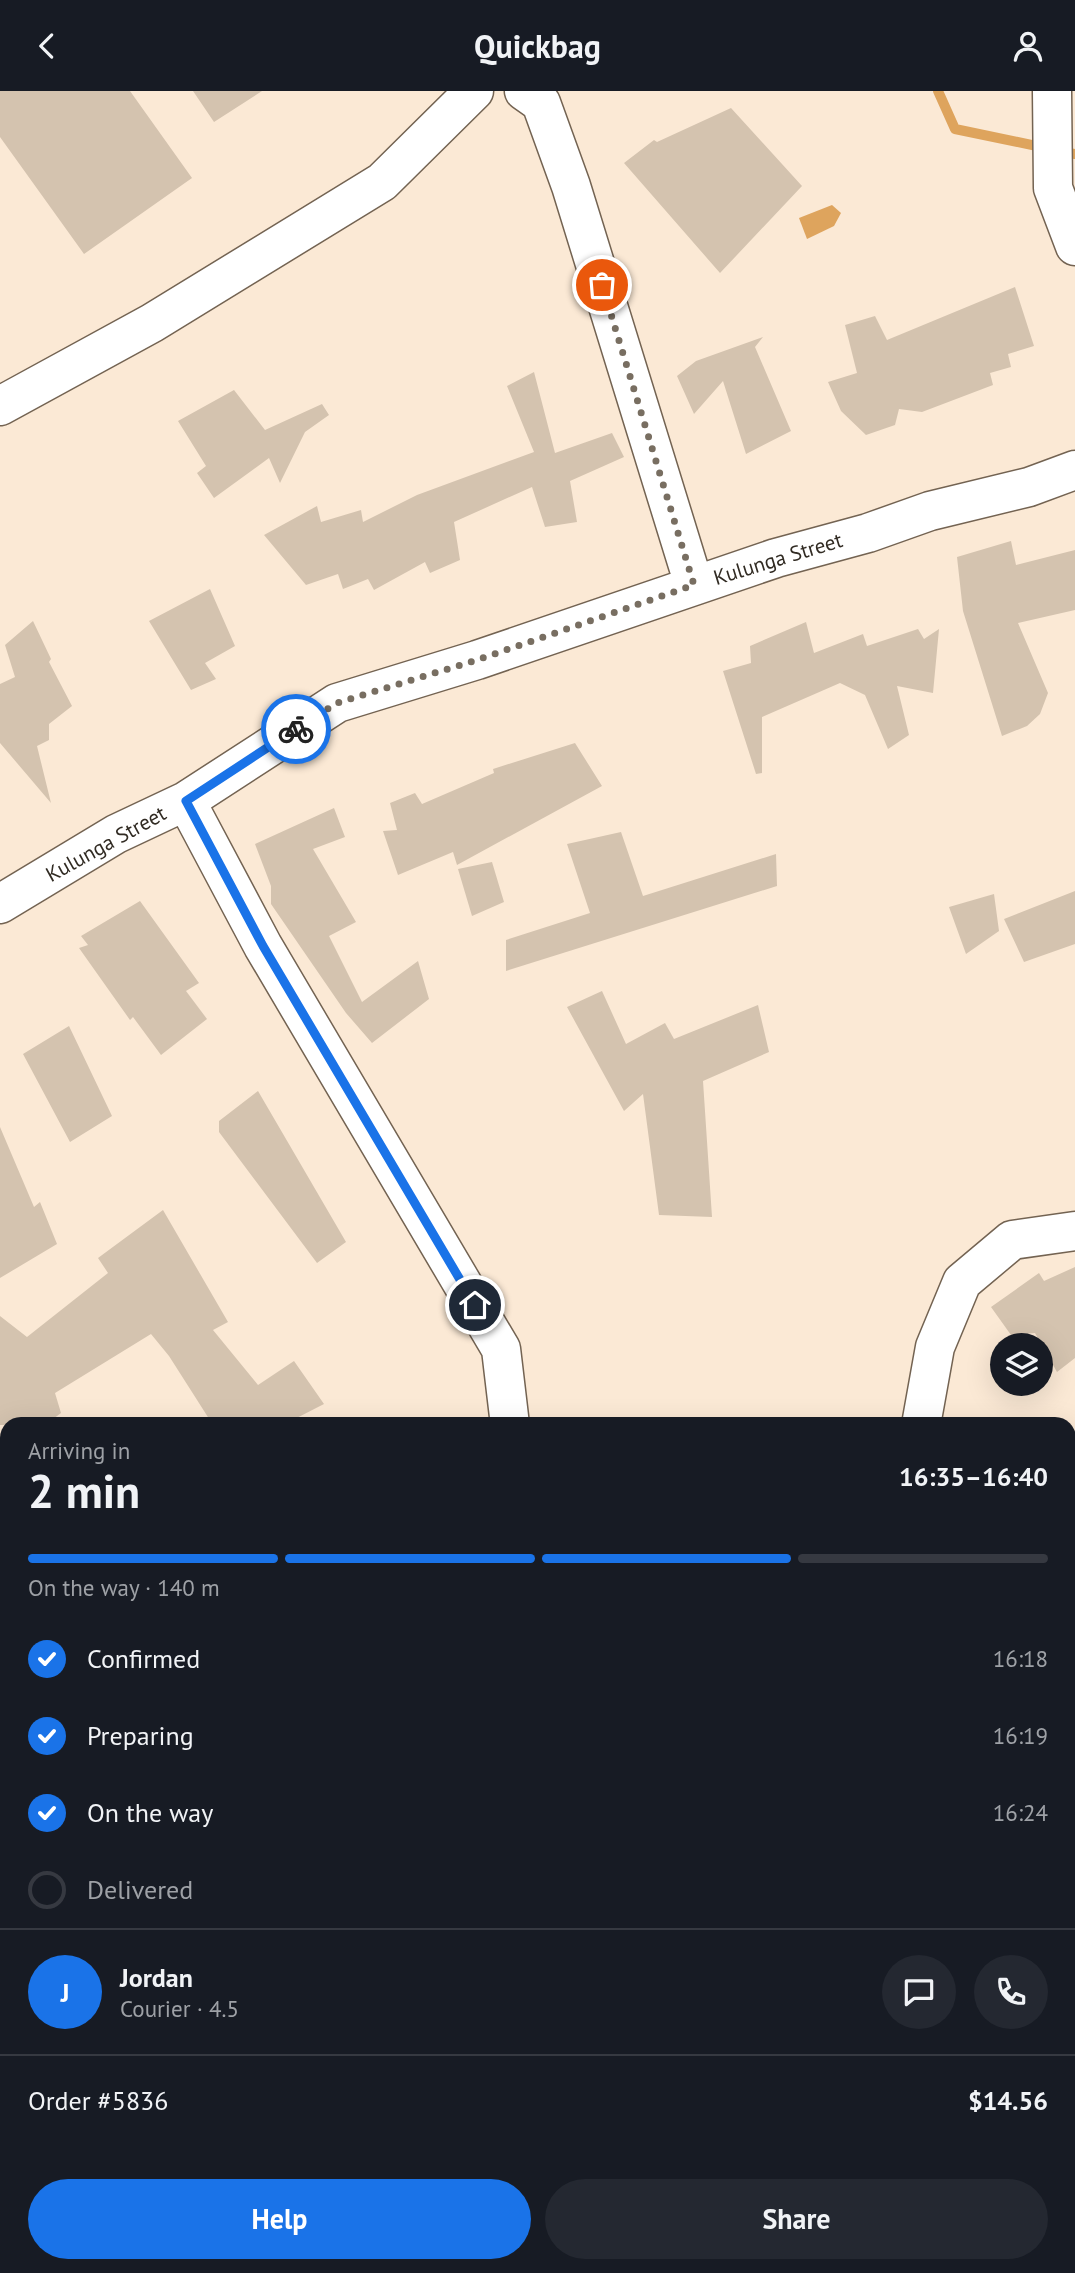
<!DOCTYPE html>
<html lang="en">
<head>
<meta charset="utf-8">
<style>
  body { margin:0; font-family:"PT Sans",sans-serif; background:#242831; color:#f1f3f6; height:100vh; display:flex; flex-direction:column; font-size:26px; white-space:nowrap }
  * { box-sizing:border-box; margin:0 }
  p { font-size:23px; color:#9ea1a6 }
  .icon { flex:none; width:38px; height:38px; fill:none; stroke:currentColor; stroke-width:2; stroke-linecap:round; stroke-linejoin:round }
  .map { position:relative; flex:1; overflow:hidden }
  .sheet { position:absolute; left:0px; top:1326px; width:1076px; height:856px; display:flex; flex-direction:column; background:#171b24; border-radius:21px 21px 0 0; box-shadow:0 7px 28px #0002 }
  .sheet>* { flex:none }
  .tools { position:absolute; left:990px; top:1242px; display:grid; gap:14px }
  .tools a { display:grid; place-items:center; width:63px; height:63px; border-radius:50%; background:#171b24; box-shadow:0 7px 28px #0002; font-size:35px }
  .pin { position:absolute; display:grid; place-items:center; width:60px; height:60px; color:#fff; margin:-30px; border:4px solid #fff; border-radius:50%; box-shadow:0 2px 7px #0007 }
  .courier { position:absolute; display:grid; place-items:center; width:70px; height:70px; margin:-35px; border:5px solid #1a73e8; border-radius:50%; background:#fff; color:#222; box-shadow:0 2px 9px #0007 }
  .overview em { font-style:normal; font-weight:800 }
  .overview div { display:flex; flex-direction:column-reverse }
  .overview { display:flex; align-items:center; justify-content:space-between; height:119px; padding:0 28px }
  h1 { font-size:46px; font-weight:800; line-height:52px }
  .bar { display:grid; grid-template-columns:repeat(4,1fr); gap:10px 7px; align-content:center; height:84px; padding:0 28px }
  .bar i { height:9px; border-radius:5px; background:#363941 }
  .bar .on { background:#1a73e8 }
  .bar p { grid-column:span 4 }
  .line { display:flex; align-items:center; gap:18px; padding:0 28px; border-top:2px solid #363941 }
  .line div { flex:1 }
  .round { display:grid; place-items:center; flex:none; width:74px; height:74px; border-radius:37px; background:#242831 }
  ol { padding:0 28px; list-style:none }
  li { display:flex; align-items:center; gap:21px; height:77px }
  li p { margin-inline-start:auto }
  li .icon { padding:7px; border-radius:50%; background:#1a73e8; color:#fff; stroke-width:4 }
  li:last-child { color:#9ea1a6 }
  li i { width:38px; height:38px; border:4px solid #363941; border-radius:50% }
  .button { display:flex; gap:14px; margin-top:auto; padding:14px 28px }
  .button a { flex:1; height:80px; border-radius:42px; background:#1a73e8; color:#fff; font-size:28px; font-weight:800; line-height:80px; text-align:center }
  .button a+a { background:#242831; color:#f1f3f6 }
  header { display:flex; justify-content:space-between; align-items:center; height:91px; padding:0 28px; background:#171b24; font-size:32px; font-weight:800 }
  .map>svg:first-child { display:block }
  .water { fill:#dea45d }
  .lines { fill:none; stroke-linecap:round; stroke-linejoin:round }
  .stream { stroke:#dea45d; stroke-width:10 }
  .building { fill:#d4c3af }
  .minor-casing { stroke:#736352; stroke-width:41 }
  .minor { stroke:#fff; stroke-width:38 }
  .done { stroke:#786e61; stroke-width:7; stroke-dasharray:0 12.6 }
  .route { stroke:#1a73e8; stroke-width:9 }
  .labels { text-anchor:middle; stroke-width:5; stroke-linejoin:round; paint-order:stroke }
  .street-label { font-size:21px; fill:#312b23; stroke:#fff }
</style>
</head>
<body>
<header><svg class="icon" aria-label="back" viewBox="0 0 24 24"><path d="M15 5l-7 7 7 7"/></svg>Quickbag<svg class="icon" aria-label="person" viewBox="0 0 24 24"><circle cx="12" cy="8" r="4"/><path d="M4 21q1-7 8-7t8 7"/></svg></header>
<div class="map">
<svg width="1075" height="2182" viewBox="0 0 1075 2182">
  <rect width="100%" height="100%" fill="#fbe9d5"/>
  <!-- water -->
  <path class="water" d="M832,114L841,122L834,135L807,148L799,127Z"/>
  <g class="lines">
    <!-- stream -->
    <path class="stream" d="M938,0L955,38L1075,63"/>
  </g>
  <!-- building -->
  <path class="building" d="M0,0H130L192,87L84,163L0,46Z
    M193,0H262L214,31Z
    M731,17L802,95L720,182L624,72L654,49L657,51Z
    M1015,196L1034,255L1008,263L1011,276L990,282L993,294L922,321L899,318L895,334L866,344L841,320L828,291L857,282L845,234L875,225L887,249Z
    M763,246L755,256L791,340L746,363L723,290L694,323L677,285L696,270Z
    M534,281L555,362L612,342L624,366L570,390L577,431L545,436L532,396L454,431L460,469L430,482L425,471L374,499L368,488L343,498L338,483L306,494L264,444L317,415L321,431L361,419L363,431L417,404L534,361L507,295Z
    M234,299L265,339L322,313L329,324L305,341L280,392L269,367L214,407L197,382L206,375L178,330Z
    M1011,450L1016,474L1075,459V519L1018,532L1048,602L1040,623L1027,635L1002,645L963,520L957,466Z
    M210,498L235,555L205,572L216,588L191,599L149,530Z
    M33,530L51,568L49,571L72,615L49,633V649L37,655L51,712L0,652V593L15,586L5,554Z
    M806,531L814,562L863,543L867,555L918,538L924,548L939,538L933,602L897,595L909,644L888,658L865,604L840,592L762,626V682L756,683L723,580L751,572L750,555Z
    M575,652L602,695L457,774L453,761L398,784L383,740L397,739L390,712L415,702L422,713L494,682L493,678Z
    M334,717L345,746L313,758L356,831L329,845L362,911L418,870L429,908L372,952L346,922L271,813V795L255,753Z
    M621,741L643,805L776,763L777,795L506,880V849L590,822L567,753Z
    M492,771L504,811L472,825L458,778Z
    M1075,800V853L1024,871L1004,828Z
    M994,803L999,840L966,863L949,816Z
    M140,810L199,892L186,900L207,928L161,964L133,926L130,929L79,857L88,854L81,845Z
    M602,900L626,953L665,932L674,948L758,914L769,961L703,990L712,1126L659,1124L643,1003L624,1020L567,916Z
    M69,935L112,1025L70,1051L23,963Z
    M258,1000L346,1151L317,1172L219,1041V1030Z
    M0,1036L34,1116L40,1111L57,1153L0,1187Z
    M163,1119L228,1231L213,1239L258,1294L294,1270L324,1313L283,1334H213L169,1265L151,1243L55,1302L61,1322L45,1334H0V1225L27,1246L108,1182L98,1167Z
    M1075,1176V1267L1057,1281L1035,1242L1011,1244L991,1216L1039,1182L1044,1190Z"/>
  <g class="lines">
    <defs>
      <path id="minor" d="M524,0L541,12L571,95L694,494
        M1052,0L1053,97L1075,155
        M0,315L152,232L382,91L474,0
        M186,710L263,855L501,1258L510,1334
        M0,813L116,743L186,710L337,612L477,569L776,467L868,442L930,420L1029,396L1075,379
        M921,1334L935,1256L962,1191L1012,1149L1075,1140
        M0,1576L7,1588
        M1069,1693L1075,1697
        M394,2175L402,2182"/>
    </defs>
    <!-- minor casing -->
    <use href="#minor" class="minor-casing"/>
    <!-- minor -->
    <use href="#minor" class="minor"/>
  </g>
  <g class="lines">
    <!-- done -->
    <path class="done" d="M296,638L337,612L477,569L694,494L602,194"/>
    <!-- route -->
    <path class="route" d="M296,638L186,710L263,855L475,1214"/>
  </g>
  <g class="labels">
    <!-- street labels -->
    <g class="street-label">
      <text transform="translate(778 468) rotate(-17)" y="7">Kulunga Street</text>
      <text transform="translate(106 753) rotate(-29)" y="7">Kulunga Street</text>
    </g>
  </g>
</svg>
<div class="tools">
<a><svg class="icon" aria-label="layers" viewBox="0 0 24 24"><path d="M12 4l9 5-9 5-9-5zM3 14l9 5 9-5"/></svg></a>
</div>
<div class="pin" style="left:602px;top:194px;background:#ea580c"><svg class="icon" aria-label="bag" viewBox="0 0 24 24"><path d="M5 8h14l-1 12H6zM9 8a3 3 0 0 1 6 0"/></svg></div>
<div class="pin" style="left:475px;top:1214px;background:#1f2937"><svg class="icon" aria-label="home" viewBox="0 0 24 24"><path d="M3 11l9-7 9 7M6 9v11h12V9"/></svg></div>
<div class="courier" style="left:296px;top:638px"><svg class="icon" aria-label="bike" viewBox="0 0 24 24"><circle cx="6" cy="16" r="4"/><circle cx="18" cy="16" r="4"/><path d="M6 16l4-8h5l3 8M10 8l3 8H6M13 5h3"/></svg></div>
<section class="sheet">
<div class="overview"><div><h1>2 min</h1><p>Arriving in</p></div><em>16:35–16:40</em></div>
<div class="bar"><i class="on"></i><i class="on"></i><i class="on"></i><i></i><p>On the way · 140 m</p></div>
<ol>
<li><svg class="icon" aria-label="check" viewBox="0 0 24 24"><path d="M5 12l5 5 9-10"/></svg>Confirmed<p>16:18</p></li>
<li><svg class="icon" aria-label="check" viewBox="0 0 24 24"><path d="M5 12l5 5 9-10"/></svg>Preparing<p>16:19</p></li>
<li><svg class="icon" aria-label="check" viewBox="0 0 24 24"><path d="M5 12l5 5 9-10"/></svg>On the way<p>16:24</p></li>
<li><i></i>Delivered</li>
</ol>
<div class="line" style="height:126px"><b class="round" style="background:#1a73e8;color:#fff">J</b><div><b>Jordan</b><p>Courier · 4.5</p></div><a class="round"><svg class="icon" aria-label="chat" viewBox="0 0 24 24"><path d="M4 5h16v11H9l-5 4z"/></svg></a><a class="round"><svg class="icon" aria-label="phone" viewBox="0 0 24 24"><path d="M5 4h4l2 5-3 2q2 4 5 5l2-3 5 2v4C11 20 4 13 5 4z"/></svg></a></div>
<div class="line" style="height:91px"><div>Order #5836</div><b>$14.56</b></div>
<div class="button"><a>Help</a><a>Share</a></div>
</section>
</div>
</body>
</html>
